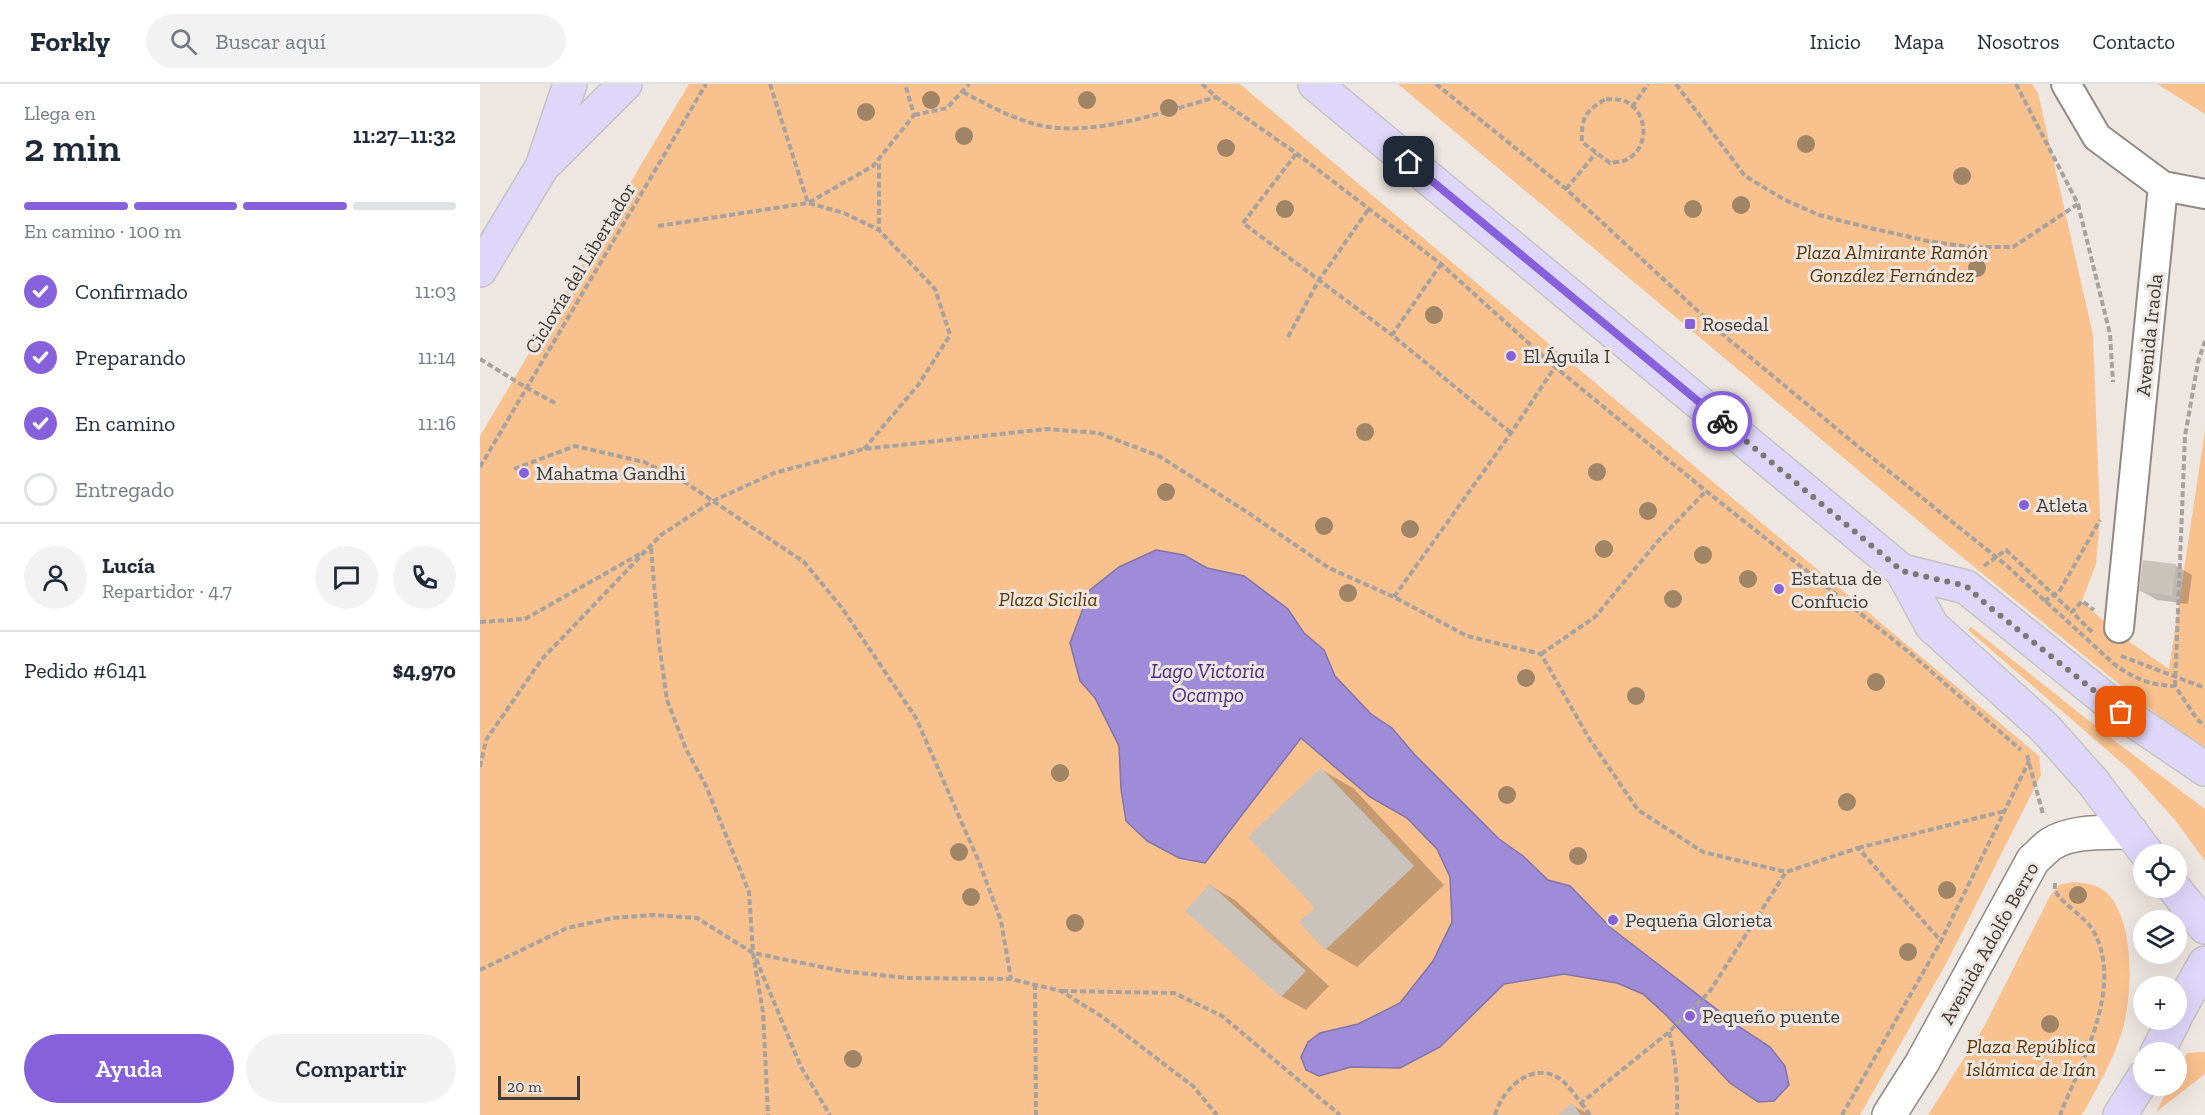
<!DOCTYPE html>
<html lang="es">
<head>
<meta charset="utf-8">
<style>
  body { margin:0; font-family:"Zilla Slab",serif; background:#f2f2f3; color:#1f2937; height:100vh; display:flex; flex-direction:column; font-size:22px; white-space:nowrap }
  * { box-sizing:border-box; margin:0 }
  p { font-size:20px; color:#747a83 }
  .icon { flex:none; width:33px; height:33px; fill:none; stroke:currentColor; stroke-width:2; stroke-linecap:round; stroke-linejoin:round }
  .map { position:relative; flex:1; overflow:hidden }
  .sheet { display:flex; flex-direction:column; background:#fff; width:480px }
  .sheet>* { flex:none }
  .buttons { position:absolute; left:1653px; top:760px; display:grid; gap:12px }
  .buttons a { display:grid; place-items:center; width:54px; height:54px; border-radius:50%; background:#fff; box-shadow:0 6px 24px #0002; font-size:30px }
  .scale { position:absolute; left:18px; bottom:15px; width:82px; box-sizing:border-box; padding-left:6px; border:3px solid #3e3b39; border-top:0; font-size:16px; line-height:21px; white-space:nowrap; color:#3e3b39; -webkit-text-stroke:4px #eee6e0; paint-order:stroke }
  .pin { position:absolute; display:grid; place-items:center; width:51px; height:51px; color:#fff; margin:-26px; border-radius:12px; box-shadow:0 3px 9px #0006 }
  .courier { position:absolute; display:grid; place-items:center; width:60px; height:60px; margin:-30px; border:4px solid #8761db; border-radius:50%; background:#fff; color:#222; box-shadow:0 2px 8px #0007 }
  .head em { font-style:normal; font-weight:600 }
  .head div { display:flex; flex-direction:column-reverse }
  .head { display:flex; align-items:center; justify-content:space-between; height:102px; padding:0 24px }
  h1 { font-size:39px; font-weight:600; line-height:45px }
  .bar { display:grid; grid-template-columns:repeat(4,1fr); gap:9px 6px; align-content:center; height:72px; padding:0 24px }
  .bar i { height:8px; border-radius:4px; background:#e0e1e3 }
  .bar .selected { background:#8761db }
  .bar p { grid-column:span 4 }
  .line { display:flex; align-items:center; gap:15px; padding:0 24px; border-top:2px solid #e0e1e3 }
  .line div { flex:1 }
  .round { display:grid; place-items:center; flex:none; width:63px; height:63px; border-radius:32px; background:#f2f2f3 }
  ol { padding:0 24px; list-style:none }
  li { display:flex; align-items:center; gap:18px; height:66px }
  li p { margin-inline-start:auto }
  li .icon { padding:6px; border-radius:50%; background:#8761db; color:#fff; stroke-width:4 }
  li:last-child { color:#747a83 }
  li i { width:33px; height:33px; border:3px solid #e0e1e3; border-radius:50% }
  .action { display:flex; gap:12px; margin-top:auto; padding:12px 24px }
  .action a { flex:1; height:69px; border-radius:36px; background:#8761db; color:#fff; font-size:24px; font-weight:600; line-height:69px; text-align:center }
  .action a+a { background:#f2f2f3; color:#1f2937 }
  header { display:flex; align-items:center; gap:36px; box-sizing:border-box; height:84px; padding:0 30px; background:#fff; border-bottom:2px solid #e0e1e3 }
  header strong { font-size:28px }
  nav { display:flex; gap:33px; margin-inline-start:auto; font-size:21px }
  .search { width:420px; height:54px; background:#f2f2f3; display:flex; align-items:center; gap:15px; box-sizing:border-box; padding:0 21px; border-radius:33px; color:#747a83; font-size:22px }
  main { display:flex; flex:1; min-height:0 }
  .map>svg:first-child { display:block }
  .green { fill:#f8c18e }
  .water { fill:#9f8cd8; stroke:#8274a8; stroke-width:1.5 }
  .shadow { fill:#0003 }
  .building { fill:#cac3bc }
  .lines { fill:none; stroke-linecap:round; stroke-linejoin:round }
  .minor-casing { stroke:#918a84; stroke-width:32 }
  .secondary-casing { stroke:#918a84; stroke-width:36 }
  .primary-casing { stroke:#c5c4c4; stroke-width:36 }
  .path { stroke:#a8a29e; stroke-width:4; stroke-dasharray:6 3; stroke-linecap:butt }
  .minor { stroke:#fff; stroke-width:28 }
  .secondary { stroke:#fff; stroke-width:33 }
  .primary { stroke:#dfd7fa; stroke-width:33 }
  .tree { fill:#9f8465 }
  .done { stroke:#7c7773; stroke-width:6; stroke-dasharray:0 10.8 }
  .route { stroke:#8761db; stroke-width:8 }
  .poi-dot { fill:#8761db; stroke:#eee6e0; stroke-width:2 }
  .labels { text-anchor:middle; stroke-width:6; stroke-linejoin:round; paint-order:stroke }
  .park-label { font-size:20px; font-style:italic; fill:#5e3400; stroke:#eee6e0 }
  .street-label { font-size:20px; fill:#3e3b39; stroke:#eee6e0 }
  .poi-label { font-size:20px; fill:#3e3b39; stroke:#eee6e0; text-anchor:start }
  .water-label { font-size:21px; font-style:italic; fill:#4b2b85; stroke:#eee6e0 }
</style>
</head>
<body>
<header>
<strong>Forkly</strong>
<div class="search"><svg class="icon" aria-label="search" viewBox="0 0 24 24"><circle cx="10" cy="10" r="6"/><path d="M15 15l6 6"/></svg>Buscar aquí</div>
<nav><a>Inicio</a><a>Mapa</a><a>Nosotros</a><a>Contacto</a></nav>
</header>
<main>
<section class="sheet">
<div class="head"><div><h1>2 min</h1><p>Llega en</p></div><em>11:27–11:32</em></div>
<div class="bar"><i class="selected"></i><i class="selected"></i><i class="selected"></i><i></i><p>En camino · 100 m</p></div>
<ol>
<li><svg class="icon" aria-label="check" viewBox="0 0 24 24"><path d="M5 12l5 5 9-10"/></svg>Confirmado<p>11:03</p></li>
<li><svg class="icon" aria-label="check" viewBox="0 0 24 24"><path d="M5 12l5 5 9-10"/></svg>Preparando<p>11:14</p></li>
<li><svg class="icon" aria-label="check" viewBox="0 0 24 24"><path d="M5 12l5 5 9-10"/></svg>En camino<p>11:16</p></li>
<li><i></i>Entregado</li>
</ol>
<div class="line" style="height:108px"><a class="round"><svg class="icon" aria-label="person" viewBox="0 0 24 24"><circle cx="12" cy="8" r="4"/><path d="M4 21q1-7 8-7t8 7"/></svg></a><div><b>Lucía</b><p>Repartidor · 4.7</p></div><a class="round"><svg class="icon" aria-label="chat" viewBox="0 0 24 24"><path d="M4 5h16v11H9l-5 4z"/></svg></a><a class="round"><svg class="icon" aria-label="phone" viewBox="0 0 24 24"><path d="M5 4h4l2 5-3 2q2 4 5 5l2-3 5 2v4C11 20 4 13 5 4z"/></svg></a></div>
<div class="line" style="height:78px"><div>Pedido #6141</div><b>$4,970</b></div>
<div class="action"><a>Ayuda</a><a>Compartir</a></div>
</section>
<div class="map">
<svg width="1725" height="1031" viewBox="0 0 1725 1031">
  <rect width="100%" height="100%" fill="#eee6e0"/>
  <!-- green -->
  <path class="green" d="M209,0H760L1559,672L1561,691L1467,878L1380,1031H0V352Z
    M918,0H1552L1558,9L1613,251L1620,435L1616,480L1602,517L1638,550L1689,585L1725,346V666L1702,651L1466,460Z
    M1677,0H1725V30Z
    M1491,543L1627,651L1725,725V777L1695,736L1650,686L1488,546Z
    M1593,798C1605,799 1617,800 1627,809C1656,838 1653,915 1641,951C1632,978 1618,1002 1605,1026L1601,1031H1448L1505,941L1570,812L1579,801Z
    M1725,968V990L1676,1028L1690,1002H1696L1697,989L1707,969Z"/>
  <!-- water -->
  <path class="water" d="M676,466L704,471L727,484L764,492L808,525L824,549L844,566L855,592L891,630L912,644L934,670L1019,755L1043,772L1068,796L1090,802L1131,844L1261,944L1290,963L1305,982L1309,1001L1294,1017L1278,1018L1250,999L1186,931L1163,910L1137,899L1084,890L1024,900L960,963L920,984L871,983L839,992L826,986L821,973L828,958L840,949L878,940L920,919L953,877L972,838L970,793L957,765L927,734L890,713L821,654L725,779L699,774L667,757L646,737L641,705L639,662L615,614L600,597L590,559L610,506L639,483Z"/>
  <!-- shadow -->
  <path class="shadow" d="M1696,482L1712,491L1708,520L1677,516L1661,507Z
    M842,686L873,704L964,801L877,883L846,865L837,824Z
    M731,802L755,816L849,902L826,926L801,912Z
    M1092,1021L1110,1031H1080Z"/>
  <!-- building -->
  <path class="building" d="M1663,476L1696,480L1692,512L1659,507Z
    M841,684L934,782L845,866L819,838L835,824L768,753Z
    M730,800L826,887L801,913L705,827Z
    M1092,1019L1101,1031H1078Z"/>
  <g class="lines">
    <defs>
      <path id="minor" d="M1586,0L1617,53L1683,102L1725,110
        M1639,544L1683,102"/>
      <path id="secondary" d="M1409,1031L1442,979L1553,776C1559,771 1565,764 1571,760C1593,746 1625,749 1651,748"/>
      <path id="primary" d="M835,0L1422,487L1452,542L1565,644L1613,698L1668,771
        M68,77L145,0
        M0,186L62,83L90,0
        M1422,487L1486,503L1641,628L1725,685
        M1694,804L1725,843
        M1696,931L1725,879
        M1677,969L1694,936
        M1640,1031L1664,993"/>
    </defs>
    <!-- minor casing -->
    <use href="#minor" class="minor-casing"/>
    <!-- secondary casing -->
    <use href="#secondary" class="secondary-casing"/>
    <!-- primary casing -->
    <use href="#primary" class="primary-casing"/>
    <!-- path -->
    <path class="path" d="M290,0L328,119L364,129L399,146
      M722,0L736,13L816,69L961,180L1075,283L1226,407L1430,569L1541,666
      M956,0L1086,105L1247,254L1375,360L1526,481L1634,580C1655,595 1669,601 1695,602L1717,635L1725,642
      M1196,0L1265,92L1305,116L1339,131L1390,144L1448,157L1489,163H1533L1598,120
      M1536,0L1598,120L1630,250L1633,298
      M483,8C506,20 529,33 555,40C608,55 684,28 736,13
      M1126,15C1131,16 1140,15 1145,17C1168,28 1170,62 1148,75C1143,78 1135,78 1130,79L1102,58C1101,34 1105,27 1126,15Z
      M1152,23L1168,0
      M434,31L467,24L489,0
      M816,70L763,139L912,251
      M1086,105L1116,69
      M178,142L328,119L393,82L434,31L425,0
      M961,180L912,251L1031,349
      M808,253L839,196L888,126
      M0,275L47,304L75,319
      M384,365L439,300L470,251L455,205L399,146V75
      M0,383L226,0
      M34,385L95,362L164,378L203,397L324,478L362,524L436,634L499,778L521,837L531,895
      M171,464L179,559L187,616L206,665L226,702L269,808L273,869L283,928L288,1031
      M1504,482L1526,466L1592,528
      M914,513L1031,349L1075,283
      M1564,517L1579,508L1620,436
      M0,538L45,535L165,467
      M1612,548L1592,528L1602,517L1614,526
      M1061,570L1115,533L1178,457L1226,407
      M1641,572L1725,604
      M1695,602L1705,352L1718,278L1725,257
      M1547,671L1563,730
      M0,683L6,656L62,575L181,451L233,417L294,389L384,365L566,345L618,349L679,372L767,428L849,484L914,513L987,552L1061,570L1110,656L1158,726L1223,768L1306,788
      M1378,764L1525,727
      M1575,799C1575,802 1574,806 1576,808C1581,819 1607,834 1614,848C1644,904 1601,978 1580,1031
      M276,875L321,983L350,1031
      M0,886L87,844L133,834L173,831L217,834L273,869L362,887L427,894L531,895L581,907L621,932L713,1002L737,1031
      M555,900L556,1031
      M582,907L694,909L742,932L860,1031
      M1189,948C1196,976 1198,1002 1197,1031
      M1101,1019L1110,1031
      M1015,1031C1021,1008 1048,979 1075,992C1086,997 1094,1010 1101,1019L1189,948L1230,907L1306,788L1378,764L1461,857
      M1362,1031L1461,857L1549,677"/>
    <!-- minor -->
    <use href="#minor" class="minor"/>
    <!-- secondary -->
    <use href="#secondary" class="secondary"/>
    <!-- primary -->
    <use href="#primary" class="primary"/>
  </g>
  <!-- trees -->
  <g class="tree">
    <circle cx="451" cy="16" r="9"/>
    <circle cx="607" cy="16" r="9"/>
    <circle cx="689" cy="24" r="9"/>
    <circle cx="386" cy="28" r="9"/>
    <circle cx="484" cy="52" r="9"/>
    <circle cx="1326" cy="60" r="9"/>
    <circle cx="746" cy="64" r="9"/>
    <circle cx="1482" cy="92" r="9"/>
    <circle cx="1261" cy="121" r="9"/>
    <circle cx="805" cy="125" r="9"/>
    <circle cx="1213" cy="125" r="9"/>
    <circle cx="1497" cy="184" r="9"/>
    <circle cx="954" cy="231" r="9"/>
    <circle cx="885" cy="348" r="9"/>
    <circle cx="1117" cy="388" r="9"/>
    <circle cx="686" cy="408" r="9"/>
    <circle cx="1168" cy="427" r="9"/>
    <circle cx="844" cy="442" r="9"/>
    <circle cx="930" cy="445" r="9"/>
    <circle cx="1124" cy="465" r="9"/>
    <circle cx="1223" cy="471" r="9"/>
    <circle cx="1268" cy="495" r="9"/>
    <circle cx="868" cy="509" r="9"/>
    <circle cx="1193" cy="515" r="9"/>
    <circle cx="1046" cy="594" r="9"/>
    <circle cx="1396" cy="598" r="9"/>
    <circle cx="1156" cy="612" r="9"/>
    <circle cx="580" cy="689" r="9"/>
    <circle cx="1027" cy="711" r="9"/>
    <circle cx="1367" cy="718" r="9"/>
    <circle cx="479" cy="768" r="9"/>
    <circle cx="1098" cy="772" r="9"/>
    <circle cx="1467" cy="806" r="9"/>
    <circle cx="1598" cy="811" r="9"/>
    <circle cx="491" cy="813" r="9"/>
    <circle cx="595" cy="839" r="9"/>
    <circle cx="1428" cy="868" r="9"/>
    <circle cx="1570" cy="940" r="9"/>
    <circle cx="373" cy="975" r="9"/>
  </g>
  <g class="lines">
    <!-- done -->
    <path class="done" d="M1242,337L1422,487L1486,502L1507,521L1641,628"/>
    <!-- route -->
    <path class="route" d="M929,78L1242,337"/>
  </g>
  <!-- markers -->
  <g class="poi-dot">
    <rect x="1204" y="234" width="12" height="12" rx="3"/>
    <circle cx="1031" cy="272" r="6"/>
    <circle cx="44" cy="389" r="6"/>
    <circle cx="1544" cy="421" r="6"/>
    <circle cx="1299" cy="505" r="6"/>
    <circle cx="1133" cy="836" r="6"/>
    <circle cx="1210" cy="932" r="6"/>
  </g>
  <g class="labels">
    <!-- park labels -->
    <g class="park-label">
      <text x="1412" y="175">Plaza Almirante Ramón<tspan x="1412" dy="23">González Fernández</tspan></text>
      <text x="568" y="522">Plaza Sicilia</text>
      <text x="1551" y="969">Plaza República<tspan x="1551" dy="23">Islámica de Irán</tspan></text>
    </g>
    <!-- street labels -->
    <g class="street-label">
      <text transform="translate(100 184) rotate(-59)" y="7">Ciclovía del Libertador</text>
      <text transform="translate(1669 251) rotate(-84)" y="7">Avenida Iraola</text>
      <text transform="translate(1509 859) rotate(-61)" y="7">Avenida Adolfo Berro</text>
    </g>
    <!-- poi labels -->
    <g class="poi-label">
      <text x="1222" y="247">Rosedal</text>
      <text x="1043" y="279">El Águila I</text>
      <text x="56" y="396">Mahatma Gandhi</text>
      <text x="1556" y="428">Atleta</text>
      <text x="1311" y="501">Estatua de<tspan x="1311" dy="23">Confucio</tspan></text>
      <text x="1145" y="843">Pequeña Glorieta</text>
      <text x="1222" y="939">Pequeño puente</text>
    </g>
    <!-- water labels -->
    <g class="water-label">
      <text x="728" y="594">Lago Victoria<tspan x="728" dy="24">Ocampo</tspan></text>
    </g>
  </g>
</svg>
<div class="buttons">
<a><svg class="icon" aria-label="locate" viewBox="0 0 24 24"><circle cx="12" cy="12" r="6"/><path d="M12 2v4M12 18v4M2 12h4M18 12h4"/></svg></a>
<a><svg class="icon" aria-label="layers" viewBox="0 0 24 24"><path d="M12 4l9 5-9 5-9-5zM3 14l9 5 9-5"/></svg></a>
<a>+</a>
<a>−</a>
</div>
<div class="scale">20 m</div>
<div class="pin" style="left:1641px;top:628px;background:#ea580c"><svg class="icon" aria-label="bag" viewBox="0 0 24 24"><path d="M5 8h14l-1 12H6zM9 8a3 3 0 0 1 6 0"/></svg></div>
<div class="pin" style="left:929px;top:78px;background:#1f2937"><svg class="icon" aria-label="home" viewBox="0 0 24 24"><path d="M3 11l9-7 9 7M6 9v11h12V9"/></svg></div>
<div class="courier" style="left:1242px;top:337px"><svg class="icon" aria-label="bike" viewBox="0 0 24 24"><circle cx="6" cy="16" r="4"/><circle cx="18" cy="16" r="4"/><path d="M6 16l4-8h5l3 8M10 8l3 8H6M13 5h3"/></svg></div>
</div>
</main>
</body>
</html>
